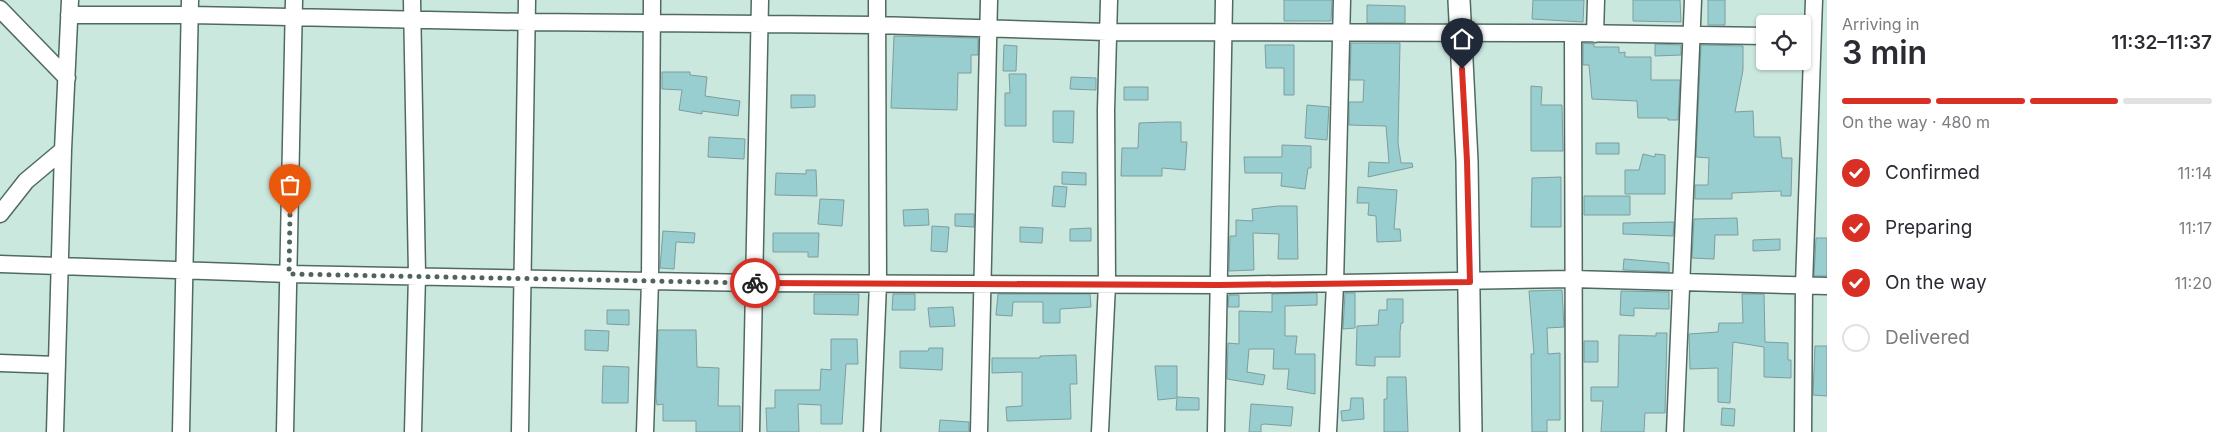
<!DOCTYPE html>
<html lang="en">
<head>
<meta charset="utf-8">
<style>
  body { margin:0; font-family:Inter,sans-serif; background:#f2f2f3; color:#2b2b33; height:100vh; display:flex; flex-direction:column; font-size:19px; white-space:nowrap }
  * { box-sizing:border-box; margin:0 }
  p { font-size:16px; color:#7c7c81 }
  .icon { flex:none; width:28px; height:28px; fill:none; stroke:currentColor; stroke-width:2; stroke-linecap:round; stroke-linejoin:round }
  .map { position:relative; flex:1; overflow:hidden }
  .drawer { display:flex; flex-direction:column; background:#fff; width:400px }
  .drawer>* { flex:none }
  .buttons { position:absolute; left:1756px; top:15px; display:grid; gap:10px }
  .buttons a { display:grid; place-items:center; width:55px; height:55px; border-radius:5px; background:#fff; box-shadow:0 1px 4px #0004; font-size:25px }
  .pin { position:absolute; display:grid; place-items:center; width:42px; height:42px; color:#fff; margin:-51px -21px; border-radius:50% 50% 50% 0; rotate:-45deg; box-shadow:0 0 5px #0007 }
  .pin .icon { rotate:45deg }
  .courier { position:absolute; display:grid; place-items:center; width:50px; height:50px; margin:-25px; border:4px solid #d93025; border-radius:50%; background:#fff; color:#222; box-shadow:0 1px 6px #0007 }
  .headline em { font-style:normal; font-weight:600 }
  .headline div { display:flex; flex-direction:column-reverse }
  .headline { display:flex; align-items:center; justify-content:space-between; height:85px; padding:0 15px }
  h1 { font-size:32px; font-weight:600; line-height:38px }
  .bar { display:grid; grid-template-columns:repeat(4,1fr); gap:8px 5px; align-content:center; height:60px; padding:0 15px }
  .bar i { height:6px; border-radius:4px; background:#e1e1e2 }
  .bar .selected { background:#d93025 }
  .bar p { grid-column:span 4 }
  ol { padding:0 15px; list-style:none }
  li { display:flex; align-items:center; gap:15px; height:55px }
  li p { margin-inline-start:auto }
  li .icon { padding:5px; border-radius:50%; background:#d93025; color:#fff; stroke-width:4 }
  li:last-child { color:#7c7c81 }
  li i { width:28px; height:28px; border:2px solid #e1e1e2; border-radius:50% }
  main { display:flex; flex:1; min-height:0 }
  .map>svg:first-child { display:block }
  .building { fill:#98ced0; stroke:#7e9d9e }
  .lines { fill:none; stroke-linecap:round; stroke-linejoin:round }
  .minor-casing { stroke:#506a61; stroke-width:19 }
  .major-casing { stroke:#506a61; stroke-width:24 }
  .minor { stroke:#fff; stroke-width:16 }
  .major { stroke:#fff; stroke-width:21 }
  .done { stroke:#51635d; stroke-width:5; stroke-dasharray:0 9 }
  .route { stroke:#d93025; stroke-width:6 }
</style>
</head>
<body>
<main>
<div class="map">
<svg width="1827" height="432" viewBox="0 0 1827 432">
  <rect width="100%" height="100%" fill="#cbe8de"/>
  <!-- building -->
  <path class="building" d="M1284,0H1332L1331,21H1284Z
    M1533,0H1584L1583,22L1532,19Z
    M1633,0H1680L1681,22L1633,21Z
    M1708,0H1725V25H1708Z
    M1367,5L1405,6V23H1367Z
    M894,36L978,38V55H971V73H958L957,110L891,108Z
    M1351,43H1400L1398,143L1401,163H1412L1413,167L1368,177L1369,162L1389,163L1386,126L1349,125V102H1363L1364,80H1350Z
    M1583,43L1594,44V47H1619V53L1625,52V57H1651V80H1680L1678,120H1668V118H1638L1637,101L1592,99L1589,65H1583Z
    M1655,44L1681,45V55L1655,56Z
    M1004,45L1017,46L1016,71H1003Z
    M1265,45H1294V95H1284V68H1266Z
    M1701,45L1743,46V70L1735,112L1753,111L1754,137H1780L1782,158H1792L1791,196H1781V191L1732,193V199H1695V185H1708L1709,158L1696,157Z
    M662,72H690V75L707,77L705,96L740,101L738,116L702,111V114L679,110L682,90L662,89Z
    M1009,74H1026V126H1005V93H1010Z
    M1071,77L1096,78V90L1070,89Z
    M1531,86L1542,87L1541,105H1562L1563,151H1531Z
    M1124,87H1148V100H1124Z
    M791,95H815V107L791,108Z
    M1307,105L1329,107L1327,140L1305,138Z
    M1053,111H1074L1073,143L1053,142Z
    M1167,122H1181V142H1187L1185,170L1162,168V176H1121L1122,148H1138L1139,123Z
    M709,137L745,139L744,159L708,157Z
    M1596,143H1619V154H1596Z
    M1282,145L1311,146V168H1308L1305,189L1281,186L1282,173H1245L1244,157H1282Z
    M1643,154L1655,157V154L1665,155V194H1625V170H1639Z
    M806,170H816L817,196L775,195L776,173L806,174Z
    M1062,172L1086,173V185L1062,184Z
    M1561,177V227H1531L1532,178Z
    M1054,186L1067,187L1065,207L1052,206Z
    M1358,187L1397,190L1394,229H1400L1401,241L1377,242L1376,216L1368,215L1369,203H1357Z
    M1584,196H1630V215H1584Z
    M820,199L844,200L842,226L818,224Z
    M1278,206H1297L1298,259H1278L1279,234L1253,233L1254,270L1229,271L1230,236H1236V220L1253,221L1252,209Z
    M928,209L929,225L904,226L903,210Z
    M955,214H974V227L955,226Z
    M1737,218L1738,235H1715L1714,259L1692,258L1694,219Z
    M1674,222L1673,236L1623,234V223Z
    M932,226L949,227L947,252L931,251Z
    M1020,227L1043,228L1042,243L1020,242Z
    M1091,228V241H1070V229Z
    M663,231L695,233L694,243L676,242L674,269L660,268Z
    M773,233H819L818,257H808V252H773Z
    M1816,238H1827V276H1814Z
    M1780,239V250L1753,251V240Z
    M1624,259L1669,263V272L1623,270Z
    M1562,290L1564,327L1547,328L1548,354L1560,353V420H1547V432H1532L1531,354H1534L1529,291Z
    M1621,291L1669,292V309L1634,308V316L1620,315Z
    M1317,293V305L1285,306V336H1297L1295,354H1315V394L1287,389L1289,369H1273L1274,349H1249L1247,372L1265,375L1263,385L1227,379L1228,343L1239,344V311L1272,312V294Z
    M1345,293H1355V328L1343,329Z
    M814,294H859L858,315L814,314Z
    M893,294H915V310H892Z
    M998,294H1090L1091,307L1060,309V323H1043V302H1013L1012,316L996,315Z
    M1742,294H1764L1765,342L1788,343V360H1791V378L1764,377V347L1733,342L1730,403L1718,402V368L1690,369L1689,334L1718,332L1719,323H1743Z
    M1229,295H1239V307H1228Z
    M1387,299H1403V323H1401L1400,332V357H1375V366L1356,365L1357,326L1378,325L1379,310H1387Z
    M953,307L955,326L930,327L928,308Z
    M607,310H629V325L607,324Z
    M585,330L609,331L608,351L585,350Z
    M658,330H696L697,367L719,368L718,406H740V432H696V421H663V404L657,405L656,397Z
    M1656,333H1667L1665,413H1645L1644,432H1601L1603,401H1591V387H1618L1619,335L1656,336Z
    M831,339H857L858,364H846L842,424H821V405L798,404L799,432H767L766,408H775V390H820L821,369L831,370Z
    M1584,341H1598V362H1584Z
    M1815,346H1827V396L1813,395Z
    M929,348H943L942,370L900,368V351H928Z
    M1076,355L1077,384H1070L1071,419L1007,421L1006,407L1022,406V372L992,373V358H1040V356Z
    M603,366L629,367L628,403H602Z
    M1155,366H1177V397L1199,398V410H1176L1177,398L1158,400Z
    M1387,377H1406L1408,432H1384V399H1387Z
    M1351,398H1363L1364,419L1342,421L1341,411L1350,410Z
    M1251,404L1293,407L1291,426L1264,424L1261,425V432H1249Z
    M1722,408L1735,409L1734,426L1721,425Z
    M940,420L969,422V432H939Z"/>
  <g class="lines">
    <defs>
      <path id="minor" d="M412,0L417,275L413,432
        M0,9L67,78
        M69,15H190L527,22L876,25L1107,32L1573,33L1765,36
        M1573,33L1574,432
        M1595,34L1596,0
        M0,214L26,181L63,150
        M0,264L289,274L754,283L1219,285L1573,279L1827,286
        M0,363L57,365
        M55,432L63,150L70,0
        M181,432L190,0
        M285,432L294,0
        M520,432L527,0
        M645,432L650,281L652,0
        M751,432L760,0
        M872,432L878,283L877,0
        M979,432L989,0
        M1100,432L1107,284L1106,110L1109,0
        M1216,432L1224,0
        M1328,432L1335,284L1342,0
        M1675,432L1693,0
        M1803,432L1804,285L1814,0"/>
      <path id="major" d="M1459,0L1467,161L1471,432"/>
    </defs>
    <!-- minor casing -->
    <use href="#minor" class="minor-casing"/>
    <!-- major casing -->
    <use href="#major" class="major-casing"/>
    <!-- minor -->
    <use href="#minor" class="minor"/>
    <!-- major -->
    <use href="#major" class="major"/>
  </g>
  <g class="lines">
    <!-- done -->
    <path class="done" d="M290,215L289,274L755,283"/>
    <!-- route -->
    <path class="route" d="M755,283L1219,285L1470,282L1467,161L1462,69"/>
  </g>
</svg>
<div class="buttons">
<a><svg class="icon" aria-label="locate" viewBox="0 0 24 24"><circle cx="12" cy="12" r="6"/><path d="M12 2v4M12 18v4M2 12h4M18 12h4"/></svg></a>
</div>
<div class="pin" style="left:290px;top:215px;background:#ea580c"><svg class="icon" aria-label="bag" viewBox="0 0 24 24"><path d="M5 8h14l-1 12H6zM9 8a3 3 0 0 1 6 0"/></svg></div>
<div class="pin" style="left:1462px;top:69px;background:#1f2937"><svg class="icon" aria-label="home" viewBox="0 0 24 24"><path d="M3 11l9-7 9 7M6 9v11h12V9"/></svg></div>
<div class="courier" style="left:755px;top:283px"><svg class="icon" aria-label="bike" viewBox="0 0 24 24"><circle cx="6" cy="16" r="4"/><circle cx="18" cy="16" r="4"/><path d="M6 16l4-8h5l3 8M10 8l3 8H6M13 5h3"/></svg></div>
</div>
<section class="drawer">
<div class="headline"><div><h1>3 min</h1><p>Arriving in</p></div><em>11:32–11:37</em></div>
<div class="bar"><i class="selected"></i><i class="selected"></i><i class="selected"></i><i></i><p>On the way · 480 m</p></div>
<ol>
<li><svg class="icon" aria-label="check" viewBox="0 0 24 24"><path d="M5 12l5 5 9-10"/></svg>Confirmed<p>11:14</p></li>
<li><svg class="icon" aria-label="check" viewBox="0 0 24 24"><path d="M5 12l5 5 9-10"/></svg>Preparing<p>11:17</p></li>
<li><svg class="icon" aria-label="check" viewBox="0 0 24 24"><path d="M5 12l5 5 9-10"/></svg>On the way<p>11:20</p></li>
<li><i></i>Delivered</li>
</ol>
</section>
</main>
</body>
</html>
